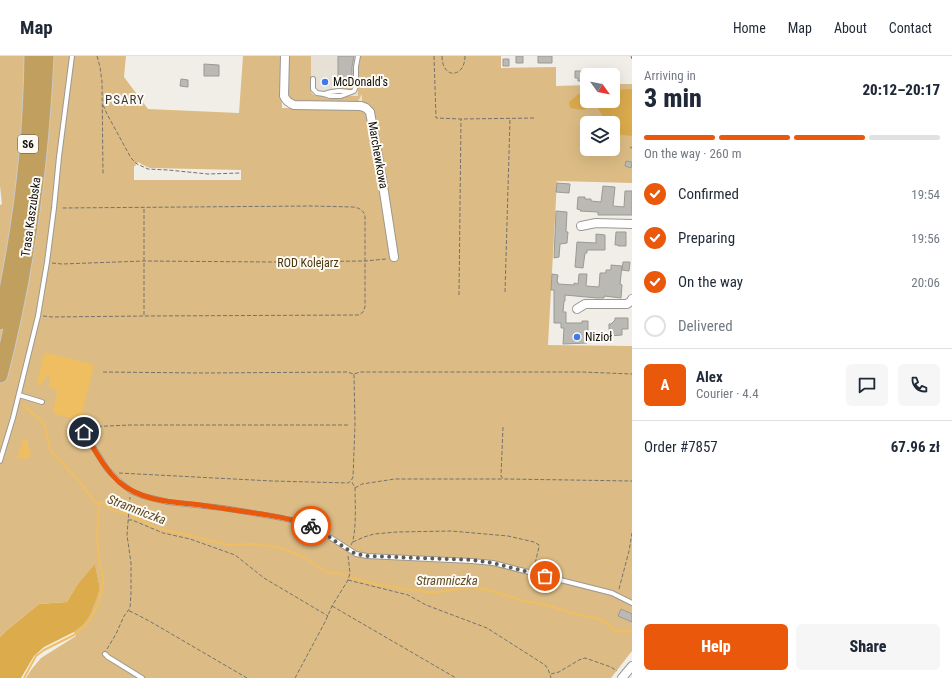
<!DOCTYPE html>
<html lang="en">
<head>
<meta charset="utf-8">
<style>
  body { margin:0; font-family:"Roboto Condensed",sans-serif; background:#f6f6f7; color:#1f2937; height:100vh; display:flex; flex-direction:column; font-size:15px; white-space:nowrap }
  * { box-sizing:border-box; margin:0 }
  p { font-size:13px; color:#747a83 }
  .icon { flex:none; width:22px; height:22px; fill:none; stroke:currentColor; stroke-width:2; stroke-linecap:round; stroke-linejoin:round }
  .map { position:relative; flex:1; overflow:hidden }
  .drawer { display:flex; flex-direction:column; background:#fff; width:320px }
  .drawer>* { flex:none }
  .needle { width:26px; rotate:123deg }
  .buttons { position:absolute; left:580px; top:12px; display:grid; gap:8px }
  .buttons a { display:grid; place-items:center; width:40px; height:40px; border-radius:6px; background:#fff; box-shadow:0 4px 16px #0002; font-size:20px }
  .pin { position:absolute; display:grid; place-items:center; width:34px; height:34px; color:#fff; margin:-17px; border:2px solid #fff; border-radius:50%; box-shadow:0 1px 4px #0007 }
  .courier { position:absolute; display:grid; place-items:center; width:40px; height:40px; margin:-20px; border:3px solid #ea580c; border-radius:50%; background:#fff; color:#222; box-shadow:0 1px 5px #0007 }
  .summary em { font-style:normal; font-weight:800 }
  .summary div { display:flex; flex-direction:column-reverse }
  .summary { display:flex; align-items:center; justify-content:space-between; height:68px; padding:0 12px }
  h1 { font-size:26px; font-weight:800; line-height:30px }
  .bar { display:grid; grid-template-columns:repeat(4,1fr); gap:6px 4px; align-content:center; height:48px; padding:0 12px }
  .bar i { height:5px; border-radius:3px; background:#e0e1e3 }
  .bar .on { background:#ea580c }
  .bar p { grid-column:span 4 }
  .line { display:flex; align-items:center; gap:10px; padding:0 12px; border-top:1px solid #e0e1e3 }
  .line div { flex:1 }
  .round { display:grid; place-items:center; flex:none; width:42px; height:42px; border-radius:6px; background:#f6f6f7 }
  ol { padding:0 12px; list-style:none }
  li { display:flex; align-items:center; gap:12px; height:44px }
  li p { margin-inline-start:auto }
  li .icon { padding:4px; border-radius:50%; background:#ea580c; color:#fff; stroke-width:4 }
  li:last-child { color:#747a83 }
  li i { width:22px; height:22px; border:2px solid #e0e1e3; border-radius:50% }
  .cta { display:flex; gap:8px; margin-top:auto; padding:8px 12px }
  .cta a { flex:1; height:46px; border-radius:6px; background:#ea580c; color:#fff; font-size:16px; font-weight:800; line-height:46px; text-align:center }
  .cta a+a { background:#f6f6f7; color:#1f2937 }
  header { display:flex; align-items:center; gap:24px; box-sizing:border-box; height:56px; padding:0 20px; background:#fff; border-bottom:1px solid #e0e1e3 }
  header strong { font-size:19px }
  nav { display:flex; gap:22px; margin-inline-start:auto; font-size:14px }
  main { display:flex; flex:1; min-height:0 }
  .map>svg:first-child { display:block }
  .built { fill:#e7e0d4 }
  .green { fill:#dcbc84; fill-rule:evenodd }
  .forest { fill:#dbab4c }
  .water { fill:#efbe61 }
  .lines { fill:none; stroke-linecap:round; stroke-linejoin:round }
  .stream { stroke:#efbe61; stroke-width:2 }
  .building { fill:#bbb9b3; stroke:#9b9994 }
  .lane-casing { stroke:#9b9893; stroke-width:6 }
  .street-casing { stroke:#9b9893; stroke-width:10 }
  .highway-casing { stroke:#cac9c9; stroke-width:17 }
  .path { stroke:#74726f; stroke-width:1; stroke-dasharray:4 2; stroke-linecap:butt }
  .lane { stroke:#fff; stroke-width:4 }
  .street { stroke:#fff; stroke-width:8 }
  .highway { stroke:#c19f5f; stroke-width:15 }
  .done { stroke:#5c5a58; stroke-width:4; stroke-dasharray:0 7.2 }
  .route { stroke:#ea580c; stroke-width:5 }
  .poi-dot { fill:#407aea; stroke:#fefbf5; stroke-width:1.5 }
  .labels { text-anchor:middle; stroke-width:4; stroke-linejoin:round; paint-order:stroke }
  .shield { fill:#fefbf5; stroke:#555350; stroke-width:1 }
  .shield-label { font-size:11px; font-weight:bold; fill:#0c0b0a }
  .poi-label { font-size:12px; fill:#0c0b0a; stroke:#fefbf5; text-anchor:start }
  .street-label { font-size:12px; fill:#0c0b0a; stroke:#fefbf5 }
  .park-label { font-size:12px; fill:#49360d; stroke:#fefbf5 }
  .neighbourhood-label { font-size:13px; letter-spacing:1px; fill:#3d3a36; stroke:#fefbf5 }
  .water-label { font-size:13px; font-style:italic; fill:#5f4b24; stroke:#fefbf5 }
</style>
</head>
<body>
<header>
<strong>Map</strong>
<nav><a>Home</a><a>Map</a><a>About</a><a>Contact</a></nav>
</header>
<main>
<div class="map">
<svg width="632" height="622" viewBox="0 0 632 622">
  <rect width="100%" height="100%" fill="#f1eee8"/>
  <!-- built -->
  <path class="built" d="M289,0H363L362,47L292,46Z"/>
  <!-- green -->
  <path class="green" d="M0,0H126L124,21L148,53L239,57L243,0H282V52L362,53L367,58L384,154L392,205L397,204L391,159L373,59L362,49V38L358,45L351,47L290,45L288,44L287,0H311V36L314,39L324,40L329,42H343L348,40H358V11L360,6V0H501V12L556,11V30L587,29V45H613V28H632V127L557,125L548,289L632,290V595L611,622H26L31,614L41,602L76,580L74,576L83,569L99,536V528L95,509L77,529L67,546L39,548L6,575L0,581V149L2,148L0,130ZM587,67H613V93H587ZM138,106L143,109L150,112L241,114V124H134V111Z
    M339,29H354L352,33L350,34H339Z"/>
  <!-- forest -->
  <path class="forest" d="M632,33V80L613,78V67H598L602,59L596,49L583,54L570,52L569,46L581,36L587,35V45H613V34Z
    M95,508L99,528V536L90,559L83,569L74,576L44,591L34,600L21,622H0V581L6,575L39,548L67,546L77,529Z"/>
  <!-- water -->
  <path class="water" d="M46,297L92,308L94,309L81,363L79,364L55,358L53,356L57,336L55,333L49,331L50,320L46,319L41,330L38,329L37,327L44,298Z
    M24,383L28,384V392L31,394L29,402L27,403L18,401V399L23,384Z"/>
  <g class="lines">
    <!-- stream -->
    <path class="stream" d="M23,349L42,365L45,371L51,395L78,424L94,445L99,447H103L114,455L124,457L143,465L154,471L187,479L229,489L254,488L271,490L284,493L304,501L327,517H337L346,520
      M351,521L374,528L427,536H439L471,531L488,534L524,545L543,548L582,560L597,562L608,568L613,574L618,576L625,574L632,576
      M24,622L36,600L44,594L74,579L84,571L92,561L98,548L103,530V520L99,506L97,481L99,447"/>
  </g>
  <!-- building -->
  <path class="building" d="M338,0H354L352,11V26H338Z
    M516,0H523V7H516Z
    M538,0H552V7H538Z
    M503,3H509V10H503Z
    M204,8L219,9V20H204Z
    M575,15H587V25H578V22H575Z
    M181,23L188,24V31L180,30Z
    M626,105L632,106L631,112L625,110Z
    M557,127L570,128L569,137L556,136Z
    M603,130L615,131L613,150L624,151L625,135H632V159H598V156L580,155L581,154L577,153L578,141H585V143H591V145L601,146Z
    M556,155L567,156L566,176H568L567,187L560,188L559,201L554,202Z
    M616,176H626V190H618V189H615Z
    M596,178L605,179V194H587V197H585L583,212L575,211L577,186L596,187Z
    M623,206H630L629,215L622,214Z
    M611,209L622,210L620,228L622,229L621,242L604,240V242H597L565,239V245H564L563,256H566V267H582V265H588V275L596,281V285H587V287L563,288L564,272H561V267H554V234H551L552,218L558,219L557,226H558V228L574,229V227L578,228L579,218H587L586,230L599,231L600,217H606V214H611Z
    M615,262H628V273H622V279L609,280V268H611L615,264Z
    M621,553L632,558V566L618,560Z"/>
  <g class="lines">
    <defs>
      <path id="lane" d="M313,23V33L317,37L324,38L330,40H341L354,35L356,30V11L358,0
        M324,38C333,34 341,35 350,36
        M19,339L42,346
        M84,376L107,413L120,426L131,435L143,440L168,446L223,452L277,461L296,465L310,469L325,478L356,498L367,500L472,505L493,507L612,537L632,547
        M0,405L13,362L38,260L47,206L54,152L59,101L72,0
        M105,598L108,601L142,622"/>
      <path id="street" d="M285,0L284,40C286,45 289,47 294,49L361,50L366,52L370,56L382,123L394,201
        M581,170L596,167L632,168
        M577,253L585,248H627L631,245L632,243
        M622,622L632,610"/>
      <path id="highway" d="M0,266C20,179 31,89 32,0
        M0,319C27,215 41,108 46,0"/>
    </defs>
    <!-- lane casing -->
    <use href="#lane" class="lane-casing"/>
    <!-- street casing -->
    <use href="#street" class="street-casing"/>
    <!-- highway casing -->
    <use href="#highway" class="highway-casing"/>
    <!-- path -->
    <path class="path" d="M97,0L100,11L102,26L103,118
      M434,0L436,62L461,63L536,62
      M442,0C442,24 465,22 465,0
      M631,0L632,3
      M103,49L107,58L131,102L137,108L148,113L168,114L208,118L240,117
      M630,91L632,92
      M52,207L62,208L144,205L271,206L365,205L386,203
      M505,236L510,63
      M459,239L461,63
      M144,259V152
      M43,260L52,261L144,260L359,259L363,256L365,251V159C362,153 359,152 353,151L312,150L61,152
      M103,316L204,317L347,316L354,318L360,316H582L632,318
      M86,371L130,369H348
      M503,371L501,420L503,423H507L632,425
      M119,417L272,425L348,427L351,425L353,421L355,369L354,318
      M355,432L362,428L395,423H503
      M128,464H132L163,477L190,483L235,499L264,522L328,560
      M353,486L364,481L374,478L397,476L451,475L508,480L534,486L539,489V491L534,512
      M351,489C357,479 355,444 355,432L352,426
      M348,524L408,539L426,549L487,572L545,609L548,613L551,622
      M619,533L629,495L632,477
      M332,550L456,622
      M129,555L132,556L151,566L247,622
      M107,593L116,578L124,560L130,552L131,537V507L127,479L130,441
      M551,618L559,616L579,604L585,602L611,611L617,615
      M295,622L325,566L332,550L348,524L350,517L348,500"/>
    <!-- lane -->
    <use href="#lane" class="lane"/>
    <!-- street -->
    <use href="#street" class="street"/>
    <!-- highway -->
    <use href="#highway" class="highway"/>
  </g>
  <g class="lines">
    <!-- done -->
    <path class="done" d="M311,470L325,478L350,495L356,498L367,500L472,504L493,507L545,520"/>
    <!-- route -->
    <path class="route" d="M84,376C95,394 103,411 119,426C141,445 172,446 200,449C220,452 240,455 261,458C278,461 295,463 311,470"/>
  </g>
  <!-- markers -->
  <g class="poi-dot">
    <circle cx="325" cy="26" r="4"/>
    <circle cx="577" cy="281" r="4"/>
  </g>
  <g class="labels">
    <!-- shield labels -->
    <rect class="shield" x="18" y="79" width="20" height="18" rx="3"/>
    <g class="shield-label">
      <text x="28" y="92">S6</text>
    </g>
    <!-- poi labels -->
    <g class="poi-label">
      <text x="333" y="30">McDonald's</text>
      <text x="585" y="285">Nizioł</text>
    </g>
    <!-- street labels -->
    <g class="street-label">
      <text transform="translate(378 99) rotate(80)" y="4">Marchewkowa</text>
      <text transform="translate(31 161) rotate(-82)" y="4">Trasa Kaszubska</text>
    </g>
    <!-- park labels -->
    <g class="park-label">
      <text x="308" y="211">ROD Kolejarz</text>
    </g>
    <!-- neighbourhood labels -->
    <g class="neighbourhood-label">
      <text x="125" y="48">PSARY</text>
    </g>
    <!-- water labels -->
    <g class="water-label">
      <text transform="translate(137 453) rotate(21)" y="5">Stramniczka</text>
      <text x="447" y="529">Stramniczka</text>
    </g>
  </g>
</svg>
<div class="buttons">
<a><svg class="needle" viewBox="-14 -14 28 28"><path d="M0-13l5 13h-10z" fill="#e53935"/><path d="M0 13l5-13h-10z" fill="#747a83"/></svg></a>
<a><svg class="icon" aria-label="layers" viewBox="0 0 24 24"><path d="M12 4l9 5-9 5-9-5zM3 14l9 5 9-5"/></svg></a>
</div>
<div class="pin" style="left:545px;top:520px;background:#ea580c"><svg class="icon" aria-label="bag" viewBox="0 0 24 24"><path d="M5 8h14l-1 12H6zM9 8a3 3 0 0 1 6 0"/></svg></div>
<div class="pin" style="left:84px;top:376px;background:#1f2937"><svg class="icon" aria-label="home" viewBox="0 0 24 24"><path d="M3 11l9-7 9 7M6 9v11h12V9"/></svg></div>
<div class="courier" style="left:311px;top:470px"><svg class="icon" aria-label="bike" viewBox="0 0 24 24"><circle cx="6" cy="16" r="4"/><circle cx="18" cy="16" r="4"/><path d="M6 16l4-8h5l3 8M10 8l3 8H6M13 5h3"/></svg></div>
</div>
<section class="drawer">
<div class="summary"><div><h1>3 min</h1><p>Arriving in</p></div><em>20:12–20:17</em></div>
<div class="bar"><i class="on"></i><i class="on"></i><i class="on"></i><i></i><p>On the way · 260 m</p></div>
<ol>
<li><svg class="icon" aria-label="check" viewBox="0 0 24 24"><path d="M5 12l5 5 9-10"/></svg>Confirmed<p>19:54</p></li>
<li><svg class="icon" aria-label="check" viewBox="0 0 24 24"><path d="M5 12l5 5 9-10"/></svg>Preparing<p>19:56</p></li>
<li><svg class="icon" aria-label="check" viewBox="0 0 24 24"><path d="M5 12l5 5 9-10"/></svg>On the way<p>20:06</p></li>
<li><i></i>Delivered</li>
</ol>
<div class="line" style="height:72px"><b class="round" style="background:#ea580c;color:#fff">A</b><div><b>Alex</b><p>Courier · 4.4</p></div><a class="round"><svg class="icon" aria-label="chat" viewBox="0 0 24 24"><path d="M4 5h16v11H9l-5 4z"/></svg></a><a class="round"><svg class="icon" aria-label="phone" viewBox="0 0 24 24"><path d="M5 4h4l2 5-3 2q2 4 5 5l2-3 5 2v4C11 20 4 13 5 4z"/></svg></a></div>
<div class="line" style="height:52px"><div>Order #7857</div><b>67.96 zł</b></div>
<div class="cta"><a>Help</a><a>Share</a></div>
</section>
</main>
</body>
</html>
